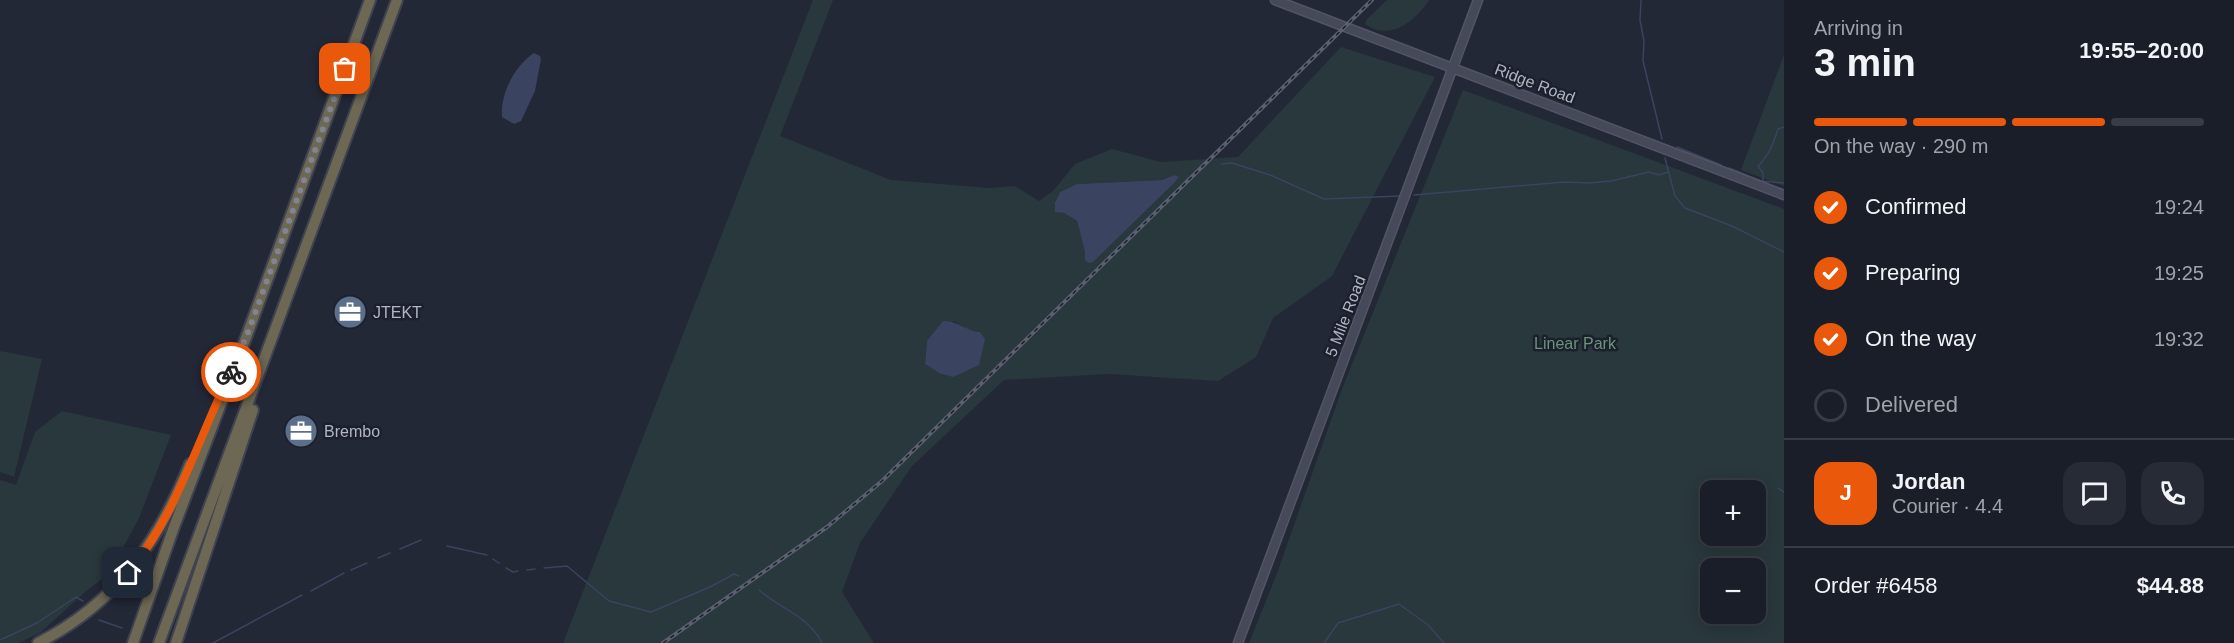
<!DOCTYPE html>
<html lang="en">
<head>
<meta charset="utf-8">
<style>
  body { margin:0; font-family:Arial,sans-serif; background:#272b35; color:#f1f3f6; height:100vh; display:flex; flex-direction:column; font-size:22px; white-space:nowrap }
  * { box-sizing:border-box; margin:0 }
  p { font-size:20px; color:#9fa2a8 }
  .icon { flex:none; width:33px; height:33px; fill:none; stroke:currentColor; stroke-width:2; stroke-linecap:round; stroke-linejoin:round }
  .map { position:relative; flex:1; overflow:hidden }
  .panel { display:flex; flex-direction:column; background:#1a1e29; width:450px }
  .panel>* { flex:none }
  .buttons { position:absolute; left:1700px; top:480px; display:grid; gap:12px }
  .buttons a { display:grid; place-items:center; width:66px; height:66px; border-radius:12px; background:#1a1e29; box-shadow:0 3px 15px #0003,0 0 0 2px #383c46; font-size:30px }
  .pin { position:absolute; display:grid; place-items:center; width:51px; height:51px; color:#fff; margin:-26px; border-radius:12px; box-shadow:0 3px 9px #0006 }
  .courier { position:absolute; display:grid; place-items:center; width:60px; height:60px; margin:-30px; border:4px solid #ea580c; border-radius:50%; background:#fff; color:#222; box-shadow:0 2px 8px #0007 }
  .head em { font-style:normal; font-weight:600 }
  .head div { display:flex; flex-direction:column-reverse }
  .head { display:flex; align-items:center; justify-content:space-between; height:102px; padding:0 30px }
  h1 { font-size:39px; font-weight:600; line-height:45px }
  .bar { display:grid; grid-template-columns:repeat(4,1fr); gap:9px 6px; align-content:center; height:72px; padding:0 30px }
  .bar i { height:8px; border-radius:4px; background:#383c46 }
  .bar .selected { background:#ea580c }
  .bar p { grid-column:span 4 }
  .line { display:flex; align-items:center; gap:15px; padding:0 30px; border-top:2px solid #383c46 }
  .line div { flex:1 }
  .round { display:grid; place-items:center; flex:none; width:63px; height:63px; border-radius:18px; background:#272b35 }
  ol { padding:0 30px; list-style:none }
  li { display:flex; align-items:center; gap:18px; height:66px }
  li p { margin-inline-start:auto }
  li .icon { padding:6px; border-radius:50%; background:#ea580c; color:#fff; stroke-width:4 }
  li:last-child { color:#9fa2a8 }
  li i { width:33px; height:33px; border:3px solid #383c46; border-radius:50% }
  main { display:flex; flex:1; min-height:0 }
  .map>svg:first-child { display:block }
  .green { fill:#29383c; fill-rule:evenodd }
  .water { fill:#3a435f }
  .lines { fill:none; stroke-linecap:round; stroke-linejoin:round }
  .stream { stroke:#3a435f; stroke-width:1.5 }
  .secondary-casing { stroke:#525563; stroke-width:11 }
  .highway-casing { stroke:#3f424f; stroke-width:14 }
  .secondary { stroke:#45495a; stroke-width:8 }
  .highway { stroke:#6d6854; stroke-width:10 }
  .rail-casing { stroke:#5b6070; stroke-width:4 }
  .rail { stroke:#1c202c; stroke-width:1.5; stroke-dasharray:4.5; stroke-linecap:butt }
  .done { stroke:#808493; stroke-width:6; stroke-dasharray:0 10.8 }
  .route { stroke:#ea580c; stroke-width:8 }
  .labels { text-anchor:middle; stroke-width:5; stroke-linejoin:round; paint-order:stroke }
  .street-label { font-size:16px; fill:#b2b5c4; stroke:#1c202c }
  .poi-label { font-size:16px; fill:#b2b5c4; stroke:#1c202c; text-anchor:start }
  .park-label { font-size:16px; fill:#6b927b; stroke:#1c202c }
</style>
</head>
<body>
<main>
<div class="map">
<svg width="1784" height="643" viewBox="0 0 1784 643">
  <rect width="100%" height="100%" fill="#232837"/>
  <!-- green -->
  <path class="green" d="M813,0H833L780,136L891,180L990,188L1015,186L1039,201L1053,191L1075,164L1112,149L1161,162L1238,157L1341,47L1435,77L1332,276L1273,318L1256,357L1218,381L1109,374L1004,380L912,466L860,543L842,592L874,643H563ZM1174,175V183L1085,260V252L1077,221L1064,213L1055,211V201L1060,192L1077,184L1162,180ZM954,321L967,329L980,332L939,373L925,364L927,341Z
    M1387,0H1429C1416,21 1389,42 1365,24L1367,19Z
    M1784,55V186L1741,170Z
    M1463,90L1784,209V643H1249L1276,576L1342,389ZM1710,490H1755V536H1710ZM1710,568H1755V614H1710Z
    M0,351L42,359L14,477L0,472Z
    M62,411L171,435L139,518L109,574L86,591L40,633L18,643H0V480L16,485L35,432Z"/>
  <!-- water -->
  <path class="water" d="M534,53L540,56L541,59L535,91L521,121L514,124L502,117C500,94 515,65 534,53Z
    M1174,175L1179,177L1174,183L1093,262L1089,263L1085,260V252L1077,221L1064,213L1055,212V202L1060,192L1077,184L1162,180Z
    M943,321C959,321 964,330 980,332L985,339L979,365L953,377L939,373L925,364L927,341Z"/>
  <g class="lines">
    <!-- stream -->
    <path class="stream" d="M1641,0L1640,20L1644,41L1643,61L1662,139
      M1677,147L1721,165
      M1665,158L1675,196L1685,208L1732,226L1784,252
      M1221,164L1232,163L1270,175L1324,199L1400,196
      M1729,168L1761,181L1784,183
      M1763,181V173L1758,166C1770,154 1773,144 1778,129L1784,127
      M1414,195L1564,182L1589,183L1611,181L1649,172L1659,175L1668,172
      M1778,488L1784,492
      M447,546L487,555
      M400,549L421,540
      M378,558L390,553
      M493,559L499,563
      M506,568L513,572L518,571
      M544,568L567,566L609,601L651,612L710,587L734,574L739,576
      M351,570L367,563
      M527,570L535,569
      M759,590C780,609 809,616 822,643
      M311,591L344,573
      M99,620L122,628
      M0,640L37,623L76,597L83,601
      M213,643L302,595
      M1324,643L1338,623L1399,604L1428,625L1444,643"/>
    <defs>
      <path id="secondary" d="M1275,0L1784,195
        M1238,643L1478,0"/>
      <path id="highway" d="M38,643C115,604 158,543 190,464
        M133,643L174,527L247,335L370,0
        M159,643L397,0
        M176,643L253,410"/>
    </defs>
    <!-- secondary casing -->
    <use href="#secondary" class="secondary-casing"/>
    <!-- highway casing -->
    <use href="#highway" class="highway-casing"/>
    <!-- secondary -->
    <use href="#secondary" class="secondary"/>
    <!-- highway -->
    <use href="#highway" class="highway"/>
    <defs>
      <path id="rail" d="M663,643L827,527L882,481L1372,0"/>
    </defs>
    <!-- rail casing -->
    <use href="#rail" class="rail-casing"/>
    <!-- rail -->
    <use href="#rail" class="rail"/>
  </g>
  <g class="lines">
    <!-- done -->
    <path class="done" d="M231,372L247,335L345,69"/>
    <!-- route -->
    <path class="route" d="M128,573C177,515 197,440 231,372"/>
  </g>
  <!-- icons -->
  <defs>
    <symbol id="office-disc" viewBox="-11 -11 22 22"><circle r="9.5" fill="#5c6f8a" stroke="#1c202c"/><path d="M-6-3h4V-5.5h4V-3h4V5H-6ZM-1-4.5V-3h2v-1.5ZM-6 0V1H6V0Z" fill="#fff"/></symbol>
  </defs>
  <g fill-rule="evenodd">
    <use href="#office-disc" x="331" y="293" width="38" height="38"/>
    <use href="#office-disc" x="282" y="412" width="38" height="38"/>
  </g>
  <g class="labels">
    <!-- street labels -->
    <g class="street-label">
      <text transform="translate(1535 83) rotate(21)" y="6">Ridge Road</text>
      <text transform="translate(1345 316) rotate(-69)" y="6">5 Mile Road</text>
    </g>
    <!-- poi labels -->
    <g class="poi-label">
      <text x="373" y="318">JTEKT</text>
      <text x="324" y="437">Brembo</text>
    </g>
    <!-- park labels -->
    <g class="park-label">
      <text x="1575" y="349">Linear Park</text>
    </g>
  </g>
</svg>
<div class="buttons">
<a>+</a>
<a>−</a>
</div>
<div class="pin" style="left:345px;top:69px;background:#ea580c"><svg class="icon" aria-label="bag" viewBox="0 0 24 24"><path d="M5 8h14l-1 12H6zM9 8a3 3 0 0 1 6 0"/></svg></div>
<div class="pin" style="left:128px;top:573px;background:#1f2937"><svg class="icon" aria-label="home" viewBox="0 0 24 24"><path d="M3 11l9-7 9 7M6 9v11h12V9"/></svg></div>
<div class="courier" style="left:231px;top:372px"><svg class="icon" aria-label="bike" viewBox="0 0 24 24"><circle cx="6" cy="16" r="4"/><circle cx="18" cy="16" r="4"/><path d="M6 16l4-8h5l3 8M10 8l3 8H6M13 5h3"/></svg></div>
</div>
<section class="panel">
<div class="head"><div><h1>3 min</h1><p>Arriving in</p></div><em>19:55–20:00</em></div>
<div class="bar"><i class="selected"></i><i class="selected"></i><i class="selected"></i><i></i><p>On the way · 290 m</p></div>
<ol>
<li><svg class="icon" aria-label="check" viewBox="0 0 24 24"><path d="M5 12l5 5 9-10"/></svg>Confirmed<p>19:24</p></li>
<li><svg class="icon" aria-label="check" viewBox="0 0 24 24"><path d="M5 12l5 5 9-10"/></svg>Preparing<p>19:25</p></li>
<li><svg class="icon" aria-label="check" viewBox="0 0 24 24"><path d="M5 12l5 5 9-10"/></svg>On the way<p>19:32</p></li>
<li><i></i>Delivered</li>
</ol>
<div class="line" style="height:108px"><b class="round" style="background:#ea580c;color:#fff">J</b><div><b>Jordan</b><p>Courier · 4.4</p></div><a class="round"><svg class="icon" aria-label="chat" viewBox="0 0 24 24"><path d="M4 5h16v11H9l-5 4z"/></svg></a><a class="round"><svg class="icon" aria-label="phone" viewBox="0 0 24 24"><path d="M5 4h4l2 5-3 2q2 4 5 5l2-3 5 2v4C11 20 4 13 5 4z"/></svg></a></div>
<div class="line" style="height:78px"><div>Order #6458</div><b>$44.88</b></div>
</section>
</main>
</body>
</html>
